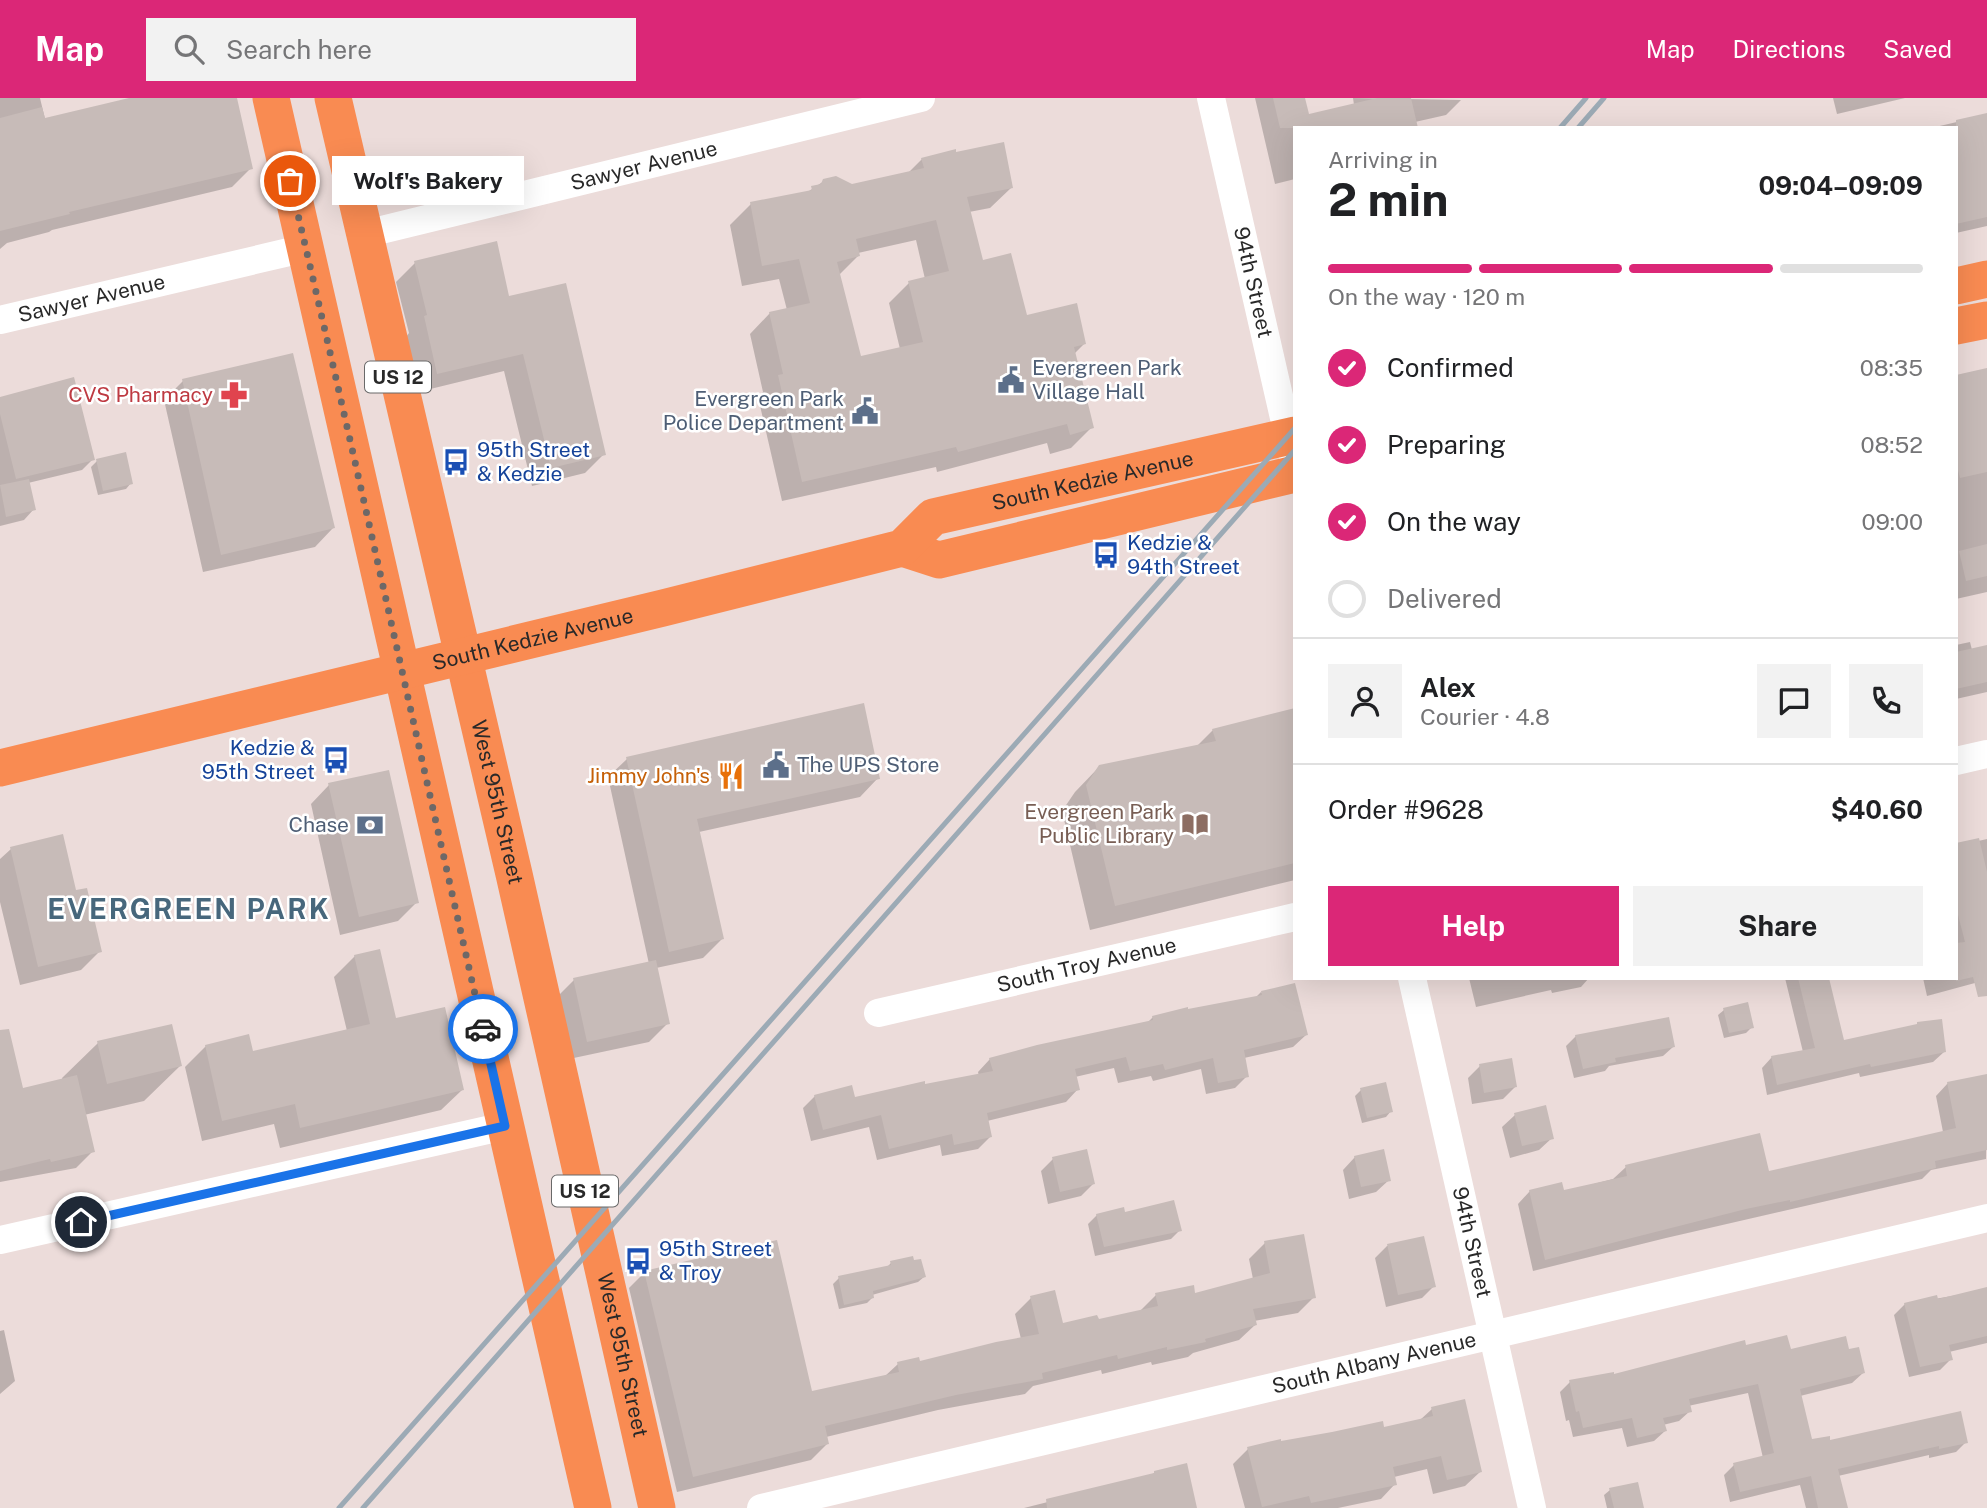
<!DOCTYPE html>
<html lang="en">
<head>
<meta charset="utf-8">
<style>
  body { margin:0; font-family:"Public Sans",sans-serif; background:#f2f2f2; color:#202124; height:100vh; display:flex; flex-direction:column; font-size:26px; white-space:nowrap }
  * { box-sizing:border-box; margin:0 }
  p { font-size:23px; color:#757577 }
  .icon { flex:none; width:38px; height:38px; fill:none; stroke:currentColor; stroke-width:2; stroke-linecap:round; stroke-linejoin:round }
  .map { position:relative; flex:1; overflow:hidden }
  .sheet { position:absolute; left:1293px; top:28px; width:665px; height:854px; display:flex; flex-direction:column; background:#fff; border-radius:0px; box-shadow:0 7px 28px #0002 }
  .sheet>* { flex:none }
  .pin { position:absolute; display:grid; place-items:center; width:60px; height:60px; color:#fff; margin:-30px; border:4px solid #fff; border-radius:50%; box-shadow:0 2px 7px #0007 }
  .courier { position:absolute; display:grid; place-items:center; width:70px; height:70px; margin:-35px; border:5px solid #1a73e8; border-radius:50%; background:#fff; color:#222; box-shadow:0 2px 9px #0007 }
  .bubble { position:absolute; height:49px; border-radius:0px; background:#fff; box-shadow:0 7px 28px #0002; font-size:23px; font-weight:700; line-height:49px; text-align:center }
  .head em { font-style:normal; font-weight:700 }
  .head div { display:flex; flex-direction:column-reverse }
  .head { display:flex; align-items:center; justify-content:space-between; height:119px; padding:0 35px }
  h1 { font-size:46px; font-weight:700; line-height:52px }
  .bar { display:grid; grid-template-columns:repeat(4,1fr); gap:10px 7px; align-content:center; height:84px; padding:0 35px }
  .bar i { height:9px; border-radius:5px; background:#e0e0e0 }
  .bar .active { background:#db2777 }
  .bar p { grid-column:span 4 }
  .line { display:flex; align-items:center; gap:18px; padding:0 35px; border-top:2px solid #e0e0e0 }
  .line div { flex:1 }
  .round { display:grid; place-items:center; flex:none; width:74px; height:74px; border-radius:0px; background:#f2f2f2 }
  ol { padding:0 35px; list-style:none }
  li { display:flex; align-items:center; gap:21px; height:77px }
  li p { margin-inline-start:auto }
  li .icon { padding:7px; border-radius:50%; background:#db2777; color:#fff; stroke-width:4 }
  li:last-child { color:#757577 }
  li i { width:38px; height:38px; border:4px solid #e0e0e0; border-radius:50% }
  .button { display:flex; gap:14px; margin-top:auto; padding:14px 35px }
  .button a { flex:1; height:80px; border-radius:0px; background:#db2777; color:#fff; font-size:28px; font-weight:700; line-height:80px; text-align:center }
  .button a+a { background:#f2f2f2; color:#202124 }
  header { display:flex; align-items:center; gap:42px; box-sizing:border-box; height:98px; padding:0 35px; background:#db2777; color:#fff }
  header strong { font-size:33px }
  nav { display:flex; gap:38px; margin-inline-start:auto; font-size:24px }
  .search { width:490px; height:63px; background:#f2f2f2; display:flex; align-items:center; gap:18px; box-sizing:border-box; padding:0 24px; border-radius:0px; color:#757577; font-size:26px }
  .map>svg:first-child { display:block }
  .shadow { fill:#0003; fill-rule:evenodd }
  .building { fill:#c7bbb8; fill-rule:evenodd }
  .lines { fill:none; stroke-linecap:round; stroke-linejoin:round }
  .minor { stroke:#fff; stroke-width:28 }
  .major { stroke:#f98b52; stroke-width:37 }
  .rail { stroke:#9caab5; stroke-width:5 }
  .done { stroke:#6d6867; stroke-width:7; stroke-dasharray:0 12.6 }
  .route { stroke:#1a73e8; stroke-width:9 }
  .labels { text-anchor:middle; stroke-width:5; stroke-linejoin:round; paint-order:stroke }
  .shield { fill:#fff; stroke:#696969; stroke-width:2 }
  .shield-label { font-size:19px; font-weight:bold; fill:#292929 }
  .street-label { font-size:21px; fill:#292929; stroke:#fff }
  .service-label { font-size:21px; fill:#4e5e75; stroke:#fff; text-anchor:start }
  .health-label { font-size:21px; fill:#be3a42; stroke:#fff; text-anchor:end }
  .transit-label { font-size:21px; fill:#164399; stroke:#fff; text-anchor:start }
  .food-label { font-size:21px; fill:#c56008; stroke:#fff; text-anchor:end }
  .education-label { font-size:21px; fill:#785e54; stroke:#fff; text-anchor:end }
  .district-label { font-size:28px; font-weight:bold; letter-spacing:2px; fill:#47677c; stroke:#fff }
</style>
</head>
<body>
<header>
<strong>Map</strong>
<div class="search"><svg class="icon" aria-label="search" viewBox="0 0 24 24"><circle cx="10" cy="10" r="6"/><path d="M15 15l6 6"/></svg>Search here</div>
<nav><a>Map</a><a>Directions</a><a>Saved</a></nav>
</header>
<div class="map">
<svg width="1987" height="1410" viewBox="0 0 1987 1410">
  <rect width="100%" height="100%" fill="#ecdcda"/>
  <!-- shadow -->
  <path class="shadow" d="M0,0H40L45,21L137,0H235L251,70L232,89L52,132L49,134L7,145L0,151Z
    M1255,0H1303L1307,18L1354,7L1353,0L1461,2L1446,17L1415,24L1295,30V81L1275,86Z
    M1833,0H1905L1837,16Z
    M1987,17V128L1956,135V30H1931Z
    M922,61L1011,90L990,110L969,114L981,164L1025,219L1084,246L1074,256L1092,329L1071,350L1050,356L1047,345L937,374L936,369L782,403L758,299L763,294L750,236L770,215L787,212L779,181L742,188L730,127L751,106L806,95L824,83L852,88L907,76ZM916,142L925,181L909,185L889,205L900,251L860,260L839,177L858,158V155Z
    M415,165L508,200L604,356L585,375L532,388L504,273L418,294L406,239L409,235L396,184Z
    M1987,272V494L1956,501V279Z
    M183,283L333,430L315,449L203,474L164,302Z
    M0,302L93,361L82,372L28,385L34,411L24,422L0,428Z
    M97,363L131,385L126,391L98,397L91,369Z
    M1970,544L1972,552L1987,549V594L1956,601V547Z
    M1295,621V782L1090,832L1062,713L1075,694L1100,668L1197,648L1213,632Z
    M627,661L878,680L860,699L699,734L722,841L703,860L656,870L668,925L649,944L569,961L555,901L574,882L649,866L608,679Z
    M329,687L417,804L398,823L340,837L311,706Z
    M1987,741V887L1986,882L1927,898L1923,880H1956V748Z
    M11,751L75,794L100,853L81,872L20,887L0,804V761Z
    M355,858L395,922L462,992L441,1012L280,1050L274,1026L202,1043L185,969L206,948L252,955L347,933L334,879Z
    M1469,880H1589L1581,889L1552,895L1551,892L1476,909Z
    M1785,880H1827L1842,944L1915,928L1944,954L1933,964L1860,979L1859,975L1767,997L1762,970L1772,959L1803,954Z
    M1261,894L1306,937L1293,949L1244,960L1247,978L1235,990L1206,996L1201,971L1153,983L1151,978L1118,985L1114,970L1075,979L1078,991L1066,1004L987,1023L990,1039L978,1051L942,1058L940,1047L877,1062L869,1029L811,1043L803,1010L815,998L853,1001L979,978L978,974L990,961L1147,925L1153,919L1255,900Z
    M1724,912L1752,929L1746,935L1724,940L1718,917Z
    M1576,938L1673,949L1663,958L1609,968L1605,973L1574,980L1566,948Z
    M0,940L22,992L63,983L62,980L98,945L180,968L144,1003L84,1017L93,1053L76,1070L0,1084Z
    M1480,968L1516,988L1503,1001L1472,1006L1468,980Z
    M1987,978L1986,1061L1931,1072L1922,1081L1666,1140L1533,1173L1518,1106L1530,1093L1563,1094L1613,1081L1626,1069L1767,1075L1943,1034L1936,998L1948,985Z
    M1361,992L1391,1013L1386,1019L1362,1025L1355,998Z
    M1515,1017L1552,1040L1539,1052L1510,1060L1502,1029Z
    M1355,1059L1389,1082L1376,1094L1349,1101L1343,1072Z
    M1053,1061L1093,1086L1081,1098L1048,1106L1041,1073Z
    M1124,1116L1180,1132L1171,1141L1095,1158L1088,1126L1097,1117Z
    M1423,1140L1434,1188L1422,1200L1386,1209L1375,1160L1387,1148Z
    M1265,1145L1314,1199L1298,1215L1254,1223L1255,1227L1239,1242L1193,1255L1188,1259L1152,1267L1151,1264L1102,1276L1101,1272L1033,1288L1025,1296L938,1312L826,1339L827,1346L811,1362L677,1394L629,1190L645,1174L811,1296L884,1279L898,1266L919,1265L1021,1241L1015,1216L1031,1200L1062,1227L1097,1223L1139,1214L1156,1197H1194L1253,1181L1249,1161Z
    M891,1165L924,1179L918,1184L872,1197V1200L867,1205L839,1211L833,1186L839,1180L886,1170Z
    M1987,1192V1245L1949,1254L1951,1261L1940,1272L1909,1279L1894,1217L1905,1206Z
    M4,1232L15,1283L0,1296V1233Z
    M1744,1249L1789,1253H1848L1863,1275L1852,1285L1800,1298L1811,1344H1966L1956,1354L1929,1360V1357L1838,1378L1846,1410H1806L1800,1387L1730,1404L1724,1377L1734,1367L1763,1360L1748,1295L1688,1308L1690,1313L1679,1323L1663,1327L1665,1333L1654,1343L1627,1349L1622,1330L1573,1339L1569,1322L1566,1323L1560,1294L1570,1284L1613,1278Z
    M1432,1311L1480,1374L1465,1388L1433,1396L1427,1371L1394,1379L1395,1386L1381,1401L1338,1410H1245L1233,1366L1248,1351L1383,1331L1420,1322Z
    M1155,1374L1196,1410H1024L1151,1378Z
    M1610,1392L1642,1410H1607L1604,1397Z"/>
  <!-- building -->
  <path class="building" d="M129,0H237L253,71L69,114L70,116L0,133V20L42,9L45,20Z
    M1273,0H1305L1309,16L1377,0H1411L1418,30H1280Z
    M1987,15V119L1956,126V22Z
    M1004,44L1013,90L967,99L983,162L1011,155L1027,217L1077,205L1086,246L1074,249L1094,330L1070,337L1067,326L958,354L956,349L802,384L778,277L783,276L769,214L810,205L799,161L762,168L750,104L812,92L811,88L821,86L823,81L836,78L852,86L924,70L921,60L956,51V54ZM936,122L949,173L908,183L923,244L861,258L837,164L860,158L856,141Z
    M497,143L509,198L566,185L606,357L551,370L523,256L437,276L424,218L427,217L414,163Z
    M293,255L335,430L221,457L182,281Z
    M1987,270V374L1960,380L1956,365V277Z
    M74,279L95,362L16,381L0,316V299Z
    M126,354L133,386L103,393L96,361Z
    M29,381L36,412L6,419L0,387Z
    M1987,446V478L1966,483L1959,453Z
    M1987,547V584L1956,591V554Z
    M864,605L880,681L697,721L724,841L669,854L626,659Z
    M1295,610V765L1115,808L1086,687L1099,667L1216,643L1212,631Z
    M389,672L419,805L359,819L328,685Z
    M63,736L76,792L87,790L102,854L38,869L10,749Z
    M1979,740L1987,774V898L1978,899L1973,879L1956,883V845L1965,844L1956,809V745Z
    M380,851L396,920L445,909L464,992L300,1030L295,1006L222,1023L205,947L249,936L253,953L370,926L354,857Z
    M656,862L670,926L587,944L573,880Z
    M1798,880H1829L1844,942L1917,926V924L1942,921L1946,954L1871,969L1870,966L1777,987L1771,958L1815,950Z
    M1295,885L1308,937L1244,952L1249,979L1218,985L1213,960L1165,972L1163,966L1130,973L1126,959L1075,971L1080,992L987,1015L992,1039L954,1047L952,1036L889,1051L881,1017L823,1032L814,997L852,987L855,999L925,983V986L993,973L989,960L1037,947L1153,922L1152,918L1188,909V911L1262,897L1261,893Z
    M1748,904L1754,930L1729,935L1723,910Z
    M1669,919L1675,949L1615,960L1616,964L1583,971L1575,937Z
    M172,926L182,968L107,986L97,943Z
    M9,931L23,990L77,977L95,1054L51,1064L50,1061L0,1073V932Z
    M1512,960L1517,989L1484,995L1479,966Z
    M1987,976V1052L1935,1063L1936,1070L1790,1104V1102L1746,1111L1545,1162L1529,1092L1562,1084L1564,1092L1627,1078L1625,1067L1760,1035L1769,1073L1956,1030L1947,984Z
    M1386,984L1393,1014L1367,1020L1360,990Z
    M1546,1007L1554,1041L1522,1048L1514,1015Z
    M1087,1051L1095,1086L1060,1094L1052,1059Z
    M1384,1051L1391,1083L1361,1089L1354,1058Z
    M1174,1102L1182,1133L1104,1149L1096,1116L1124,1109L1125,1114Z
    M1304,1136L1316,1200L1253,1211L1257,1227L1205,1241L1206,1244L1167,1252V1249L1118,1261L1117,1257L1042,1275L1043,1281L956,1297L825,1328L829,1346L693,1379L644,1173L777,1142L812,1293L899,1274L897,1264L919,1259L920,1263L996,1244L1039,1236L1030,1198L1055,1192L1063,1225L1097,1217L1099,1221L1158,1208L1155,1195L1194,1187L1195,1195L1270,1175L1264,1143Z
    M1424,1138L1436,1189L1398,1197L1387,1146Z
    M913,1158L914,1162L921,1161L926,1179L873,1193L874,1200L844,1207L838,1178L891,1167L890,1163Z
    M1987,1189V1238L1949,1247L1953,1262L1920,1269L1904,1205L1937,1197L1938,1201Z
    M1787,1237L1791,1251L1846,1238L1849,1251L1859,1249L1865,1275L1800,1291L1812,1341L1830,1338V1342L1961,1313L1968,1345L1939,1351V1348L1838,1371L1848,1410H1818L1811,1378L1740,1394L1733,1365L1774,1355L1758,1286L1689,1301L1692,1314L1663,1320L1667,1333L1637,1340L1632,1320L1583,1330L1579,1313L1576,1314L1569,1282L1614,1274V1276L1745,1242L1746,1247Z
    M1465,1301L1482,1374L1447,1382L1441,1358L1393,1369L1397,1387L1311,1405L1309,1398L1262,1409L1247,1349L1281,1341V1343L1332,1334L1383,1323L1384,1329L1433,1318L1431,1309Z
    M1187,1365L1197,1410H1047L1046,1401L1154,1375V1373Z
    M1638,1384L1644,1410H1614L1609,1390Z"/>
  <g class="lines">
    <!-- minor -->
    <g class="minor">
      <path id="s1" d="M1211,0L1295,368"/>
      <path id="s2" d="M365,136L921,0"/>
      <path id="s3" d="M0,222L306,150"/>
      <path d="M1956,663L1987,656"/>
      <path id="s4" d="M1412,880L1532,1410"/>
      <path id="s5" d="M878,915L1295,819"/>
      <path d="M0,1142L505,1028"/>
      <path id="s6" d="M761,1410L1987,1120"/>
    </g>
    <!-- major -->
    <g class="major">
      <path d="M271,0C381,469 485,940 593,1410"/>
      <path id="s7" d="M333,0L514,776L657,1410"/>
      <path d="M1956,188L1987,181"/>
      <path d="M1956,228L1987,222"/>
      <path d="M902,450L939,462L1295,376"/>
      <path id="s8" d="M0,670L663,510L902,450L933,419L1295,337"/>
    </g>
    <!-- rail -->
    <path class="rail" d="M1560,30L1586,0
      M1578,30L1604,0
      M339,1410L1295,330
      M363,1410L1295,352"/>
  </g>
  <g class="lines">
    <!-- done -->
    <path class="done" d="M290,83C357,365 418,649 483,931"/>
    <!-- route -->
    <path class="route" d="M81,1124L505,1028L483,931"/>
  </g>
  <!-- icons -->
  <defs>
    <symbol id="civic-bare" viewBox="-9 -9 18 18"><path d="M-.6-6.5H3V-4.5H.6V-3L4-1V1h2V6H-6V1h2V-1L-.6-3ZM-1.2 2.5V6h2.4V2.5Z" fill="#5c6f8a" stroke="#fff" stroke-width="2.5" paint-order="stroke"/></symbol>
    <symbol id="pharmacy-bare" viewBox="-9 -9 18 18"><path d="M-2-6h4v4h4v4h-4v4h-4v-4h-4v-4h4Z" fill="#e0444e" stroke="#fff" stroke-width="2.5" paint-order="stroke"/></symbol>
    <symbol id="bus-bare" viewBox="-9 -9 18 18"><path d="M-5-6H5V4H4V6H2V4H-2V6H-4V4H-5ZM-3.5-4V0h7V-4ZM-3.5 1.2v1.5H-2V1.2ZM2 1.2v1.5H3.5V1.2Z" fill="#1a4fb4" stroke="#fff" stroke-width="2.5" paint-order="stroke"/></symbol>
    <symbol id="restaurant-bare" viewBox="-9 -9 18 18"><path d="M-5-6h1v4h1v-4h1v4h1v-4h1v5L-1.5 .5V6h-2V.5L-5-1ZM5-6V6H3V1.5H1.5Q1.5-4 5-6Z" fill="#e8710a" stroke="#fff" stroke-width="2.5" paint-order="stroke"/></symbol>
    <symbol id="library-bare" viewBox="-9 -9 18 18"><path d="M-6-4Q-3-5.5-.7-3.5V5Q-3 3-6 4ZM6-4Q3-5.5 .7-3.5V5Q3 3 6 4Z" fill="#8d6e63" stroke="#fff" stroke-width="2.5" paint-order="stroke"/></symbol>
    <symbol id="bank-bare" viewBox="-9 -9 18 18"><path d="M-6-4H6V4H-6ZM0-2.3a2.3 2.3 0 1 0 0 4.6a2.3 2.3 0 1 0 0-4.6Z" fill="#5c6f8a" stroke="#fff" stroke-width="2.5" paint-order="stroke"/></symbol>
  </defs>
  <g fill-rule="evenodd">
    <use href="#civic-bare" x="992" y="263" width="38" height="38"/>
    <use href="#pharmacy-bare" x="215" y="278" width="38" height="38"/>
    <use href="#civic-bare" x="846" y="294" width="38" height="38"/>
    <use href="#bus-bare" x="437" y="345" width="38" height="38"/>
    <use href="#bus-bare" x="1087" y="438" width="38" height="38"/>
    <use href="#bus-bare" x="317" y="643" width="38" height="38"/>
    <use href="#civic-bare" x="757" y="648" width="38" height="38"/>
    <use href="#restaurant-bare" x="712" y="659" width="38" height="38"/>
    <use href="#library-bare" x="1176" y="707" width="38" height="38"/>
    <use href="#bank-bare" x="351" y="708" width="38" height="38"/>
    <use href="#bus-bare" x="619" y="1144" width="38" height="38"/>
  </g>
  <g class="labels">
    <!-- shield labels -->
    <g class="shield">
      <rect x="365" y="263.5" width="66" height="31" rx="5"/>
      <rect x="552" y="1077.5" width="66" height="31" rx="5"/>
    </g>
    <g class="shield-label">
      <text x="398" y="286">US 12</text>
      <text x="585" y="1100">US 12</text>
    </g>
    <!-- street labels -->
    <g class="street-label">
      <text dy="7" stroke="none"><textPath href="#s2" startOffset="287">Sawyer Avenue</textPath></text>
      <text dy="7" stroke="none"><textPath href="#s1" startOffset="189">94th Street</textPath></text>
      <text dy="7" stroke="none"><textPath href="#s3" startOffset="94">Sawyer Avenue</textPath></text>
      <text dy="7" stroke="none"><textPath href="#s8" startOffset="1136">South Kedzie Avenue</textPath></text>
      <text dy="7" stroke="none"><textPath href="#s8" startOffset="548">South Kedzie Avenue</textPath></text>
      <text dy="7" stroke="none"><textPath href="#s7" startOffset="723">West 95th Street</textPath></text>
      <text dy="7" stroke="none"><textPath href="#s5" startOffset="214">South Troy Avenue</textPath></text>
      <text dy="7" stroke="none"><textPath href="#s4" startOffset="271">94th Street</textPath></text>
      <text dy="7" stroke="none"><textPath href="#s7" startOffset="1290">West 95th Street</textPath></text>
      <text dy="7" stroke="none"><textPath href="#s6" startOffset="630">South Albany Avenue</textPath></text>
    </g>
    <!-- service labels -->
    <g class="service-label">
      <text x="1032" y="277">Evergreen Park<tspan x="1032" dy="24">Village Hall</tspan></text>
      <text x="844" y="308" text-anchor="end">Evergreen Park<tspan x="844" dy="24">Police Department</tspan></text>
      <text x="797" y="674">The UPS Store</text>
      <text x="349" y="734" text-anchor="end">Chase</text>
    </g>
    <!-- health labels -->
    <g class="health-label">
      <text x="213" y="304">CVS Pharmacy</text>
    </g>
    <!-- transit labels -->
    <g class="transit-label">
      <text x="477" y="359">95th Street<tspan x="477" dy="24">&amp; Kedzie</tspan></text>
      <text x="1127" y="452">Kedzie &amp;<tspan x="1127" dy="24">94th Street</tspan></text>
      <text x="315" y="657" text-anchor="end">Kedzie &amp;<tspan x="315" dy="24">95th Street</tspan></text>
      <text x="659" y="1158">95th Street<tspan x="659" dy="24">&amp; Troy</tspan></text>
    </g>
    <!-- food labels -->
    <g class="food-label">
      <text x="710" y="685">Jimmy John's</text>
    </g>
    <!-- education labels -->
    <g class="education-label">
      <text x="1174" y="721">Evergreen Park<tspan x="1174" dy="24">Public Library</tspan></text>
    </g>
    <!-- district labels -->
    <g class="district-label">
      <text x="189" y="821">EVERGREEN PARK</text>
    </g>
  </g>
</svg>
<div class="pin" style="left:290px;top:83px;background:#ea580c"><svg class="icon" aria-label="bag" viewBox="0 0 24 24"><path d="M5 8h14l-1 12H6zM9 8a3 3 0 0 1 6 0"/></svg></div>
<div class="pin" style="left:81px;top:1124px;background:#1f2937"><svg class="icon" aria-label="home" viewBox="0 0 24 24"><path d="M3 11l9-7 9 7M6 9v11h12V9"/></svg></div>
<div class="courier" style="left:483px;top:931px"><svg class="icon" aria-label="car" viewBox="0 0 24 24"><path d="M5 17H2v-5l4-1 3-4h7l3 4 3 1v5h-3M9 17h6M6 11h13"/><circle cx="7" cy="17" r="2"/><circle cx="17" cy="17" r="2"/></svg></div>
<div class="bubble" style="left:332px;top:58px;width:192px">Wolf's Bakery</div>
<section class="sheet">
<div class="head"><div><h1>2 min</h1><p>Arriving in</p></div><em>09:04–09:09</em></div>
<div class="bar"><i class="active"></i><i class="active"></i><i class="active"></i><i></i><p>On the way · 120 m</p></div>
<ol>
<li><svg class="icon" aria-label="check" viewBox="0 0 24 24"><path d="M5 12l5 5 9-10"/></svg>Confirmed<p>08:35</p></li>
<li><svg class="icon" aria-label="check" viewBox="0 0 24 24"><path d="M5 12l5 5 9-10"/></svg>Preparing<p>08:52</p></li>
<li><svg class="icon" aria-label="check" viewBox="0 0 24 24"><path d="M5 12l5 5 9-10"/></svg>On the way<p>09:00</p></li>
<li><i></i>Delivered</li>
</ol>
<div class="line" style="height:126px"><a class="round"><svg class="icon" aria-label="person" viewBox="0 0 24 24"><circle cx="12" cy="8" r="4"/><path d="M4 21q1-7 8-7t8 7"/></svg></a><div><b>Alex</b><p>Courier · 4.8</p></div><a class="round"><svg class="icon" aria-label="chat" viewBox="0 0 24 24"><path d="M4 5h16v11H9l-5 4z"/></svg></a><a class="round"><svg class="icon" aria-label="phone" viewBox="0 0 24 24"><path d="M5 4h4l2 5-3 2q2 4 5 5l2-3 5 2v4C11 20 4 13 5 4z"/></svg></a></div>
<div class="line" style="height:91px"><div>Order #9628</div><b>$40.60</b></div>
<div class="button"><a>Help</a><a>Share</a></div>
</section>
</div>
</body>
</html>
